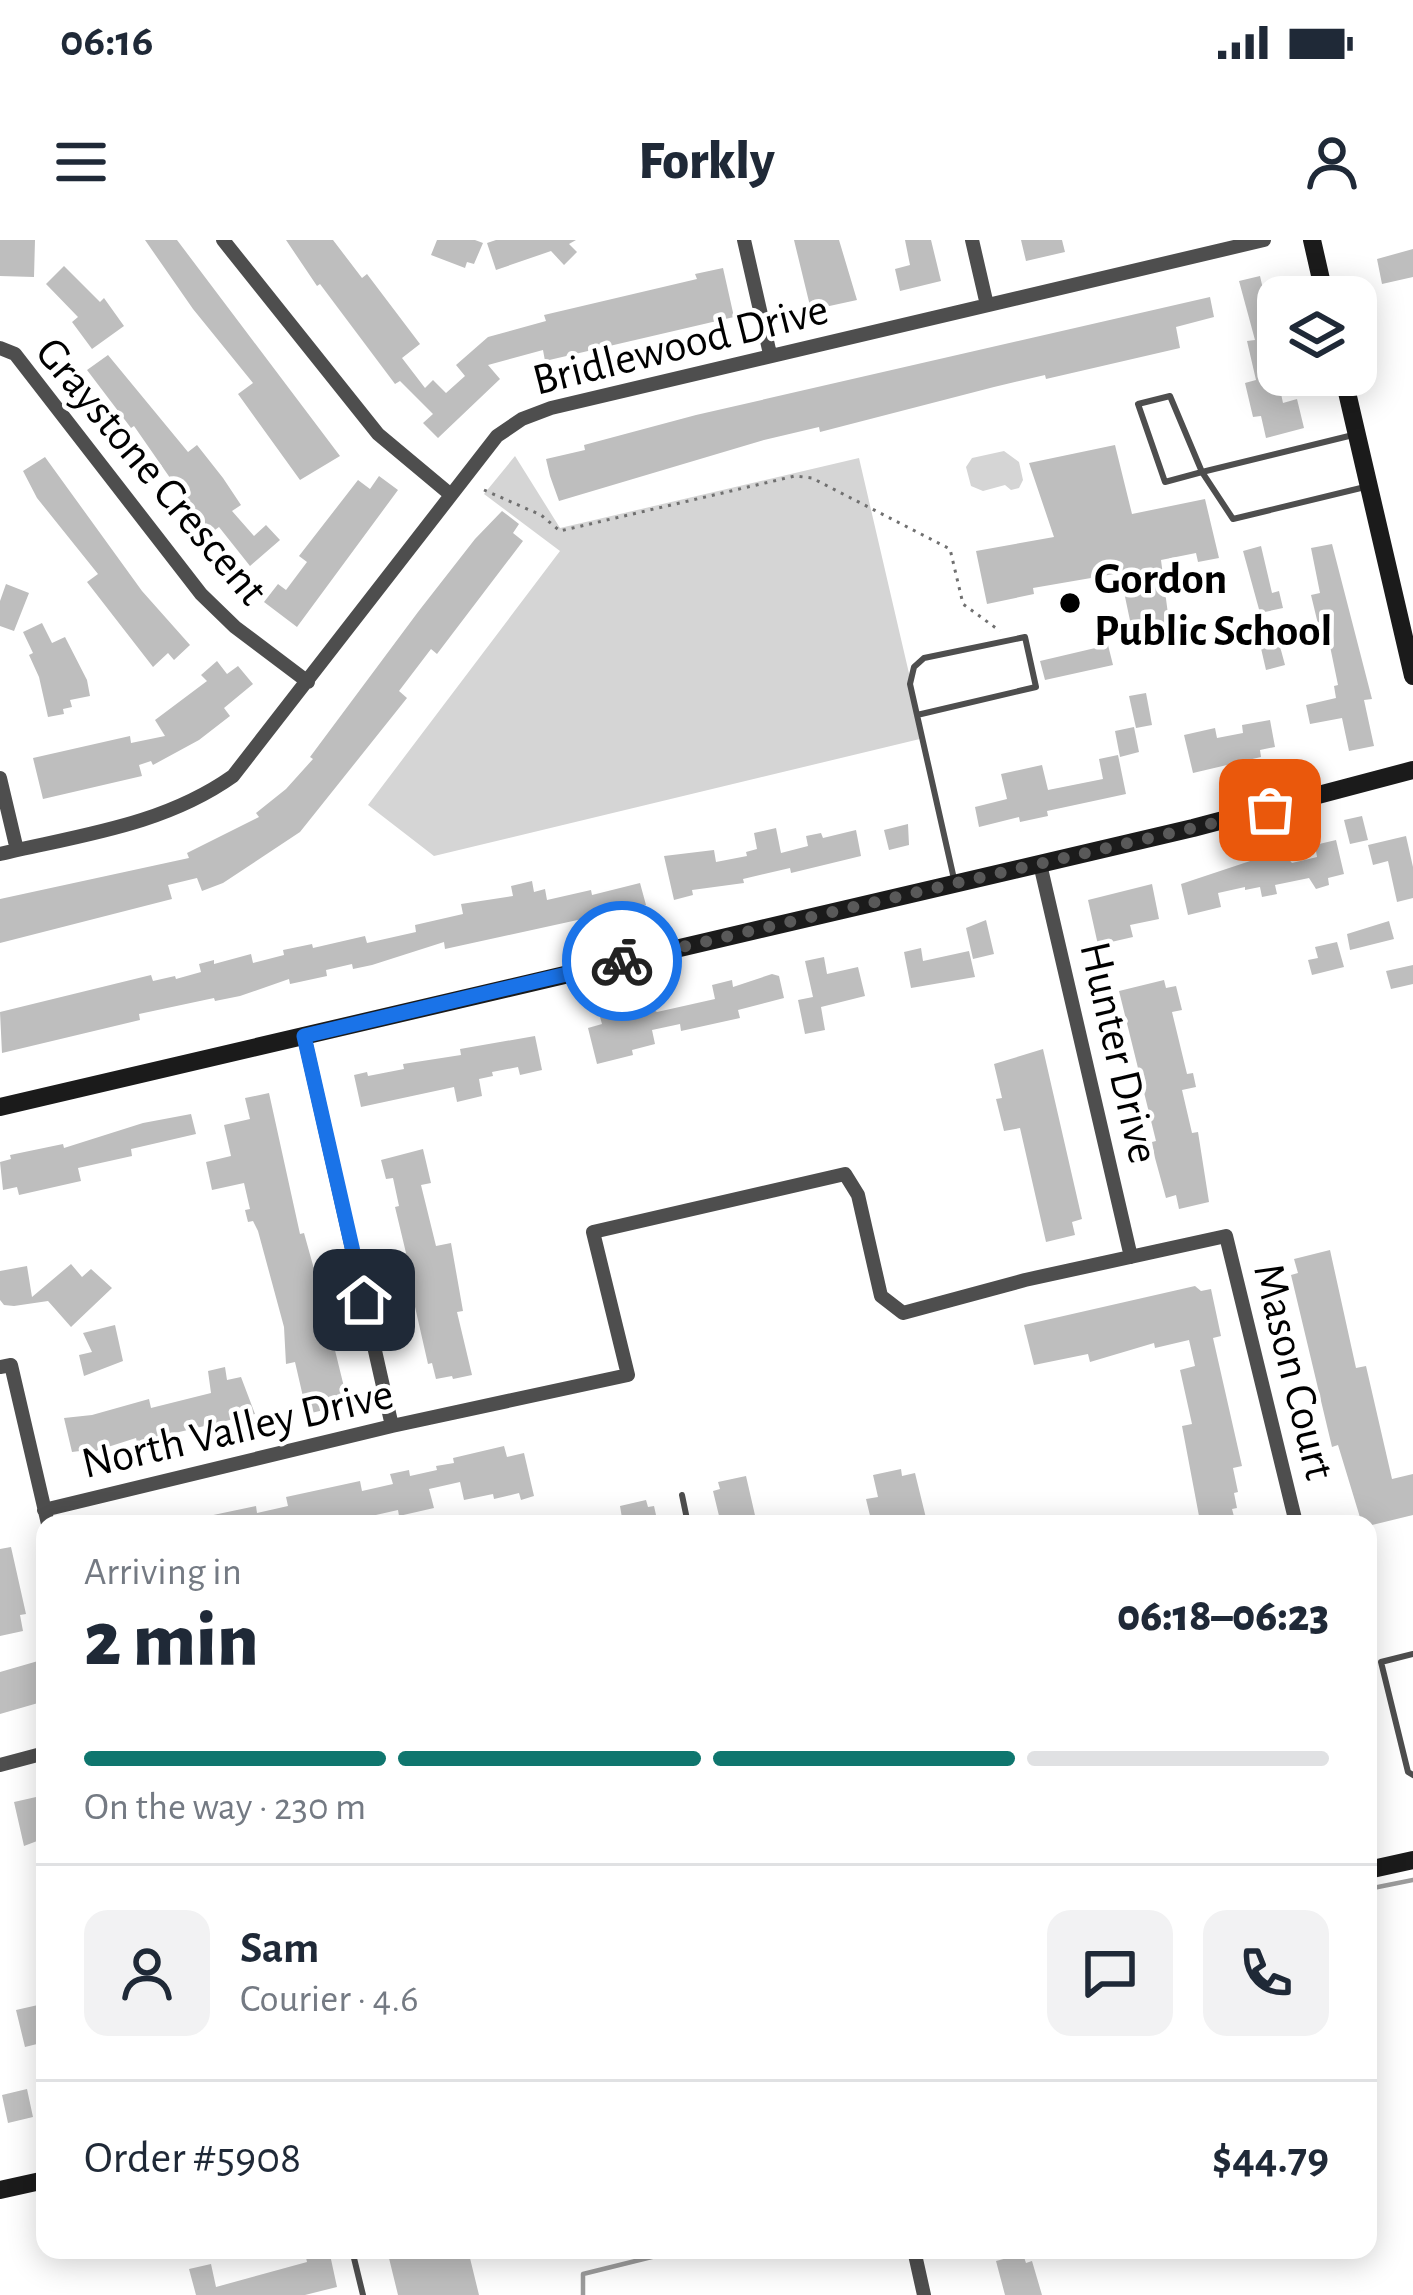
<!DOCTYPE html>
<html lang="en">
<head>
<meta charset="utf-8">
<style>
  body { margin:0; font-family:"Alegreya Sans",sans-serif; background:#f2f2f3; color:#1f2937; height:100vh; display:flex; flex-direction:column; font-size:45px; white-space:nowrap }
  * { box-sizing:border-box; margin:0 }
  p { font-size:39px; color:#747a83 }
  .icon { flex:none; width:66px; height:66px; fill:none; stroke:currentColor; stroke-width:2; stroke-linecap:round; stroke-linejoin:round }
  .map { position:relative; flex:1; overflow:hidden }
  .sheet { position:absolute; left:36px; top:1275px; width:1341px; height:744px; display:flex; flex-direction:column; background:#fff; border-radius:24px; box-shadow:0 6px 30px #0003 }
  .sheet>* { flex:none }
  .controls { position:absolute; left:1257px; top:36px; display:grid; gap:24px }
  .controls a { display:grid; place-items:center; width:120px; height:120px; border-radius:24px; background:#fff; box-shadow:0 6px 30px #0003; font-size:60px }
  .pin { position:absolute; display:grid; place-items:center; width:102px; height:102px; color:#fff; margin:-51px; border-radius:24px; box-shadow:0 6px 18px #0006 }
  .courier { position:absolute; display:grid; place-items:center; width:120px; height:120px; margin:-60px; border:9px solid #1a73e8; border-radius:50%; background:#fff; color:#222; box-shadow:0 3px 15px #0007 }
  .overview em { font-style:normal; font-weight:800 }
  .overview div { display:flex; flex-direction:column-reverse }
  .overview { display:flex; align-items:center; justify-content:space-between; height:204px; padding:0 48px }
  h1 { font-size:78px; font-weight:800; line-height:90px }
  .bar { display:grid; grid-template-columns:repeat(4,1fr); gap:18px 12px; align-content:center; height:144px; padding:0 48px }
  .bar i { height:15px; border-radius:9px; background:#e0e1e3 }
  .bar .active { background:#0f766e }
  .bar p { grid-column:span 4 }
  .line { display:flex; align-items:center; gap:30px; padding:0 48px; border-top:3px solid #e0e1e3 }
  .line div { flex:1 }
  .round { display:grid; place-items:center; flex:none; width:126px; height:126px; border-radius:24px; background:#f2f2f3 }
  .status { display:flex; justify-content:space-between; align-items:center; height:84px; padding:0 60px; background:#fff; direction:ltr }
  .status svg { height:33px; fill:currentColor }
  header { display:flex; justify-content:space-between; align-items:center; height:156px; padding:0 48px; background:#fff; font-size:54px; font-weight:800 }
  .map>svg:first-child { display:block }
  .green { fill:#d5d5d5 }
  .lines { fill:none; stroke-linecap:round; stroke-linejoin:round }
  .stream { stroke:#9c9c9c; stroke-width:4.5 }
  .building { fill:#bebebe }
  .path { stroke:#707070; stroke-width:3; stroke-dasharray:3 6; stroke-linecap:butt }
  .lane { stroke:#4e4e4e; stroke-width:6 }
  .street { stroke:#4e4e4e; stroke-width:14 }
  .secondary { stroke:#1b1b1b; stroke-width:18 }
  .done { stroke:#595959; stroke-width:12; stroke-dasharray:0 21.6 }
  .route { stroke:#1a73e8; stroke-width:15 }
  .poi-dot { fill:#000; stroke:#fff; stroke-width:4.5 }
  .labels { text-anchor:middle; stroke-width:9; stroke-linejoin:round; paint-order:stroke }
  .street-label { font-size:45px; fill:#000; stroke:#fff }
  .poi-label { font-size:45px; font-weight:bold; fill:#000; stroke:#fff; text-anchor:start }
</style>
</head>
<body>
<div class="status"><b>06:16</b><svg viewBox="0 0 49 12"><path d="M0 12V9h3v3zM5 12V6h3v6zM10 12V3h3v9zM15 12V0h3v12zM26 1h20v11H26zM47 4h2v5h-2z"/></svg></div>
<header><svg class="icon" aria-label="menu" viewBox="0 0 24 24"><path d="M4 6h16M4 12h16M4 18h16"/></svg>Forkly<svg class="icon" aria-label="person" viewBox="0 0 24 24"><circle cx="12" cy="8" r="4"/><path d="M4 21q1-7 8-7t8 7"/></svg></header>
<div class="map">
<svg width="1413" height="2055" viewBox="0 0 1413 2055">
  <rect width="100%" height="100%" fill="#fff"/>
  <!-- green -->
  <path class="green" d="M1004,211L1019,222L1023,240L1019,248L1011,250L1005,245L983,251L971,246L966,227L972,218Z
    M515,216L560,288L859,218L924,498L434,616L368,565L560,311L484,254Z"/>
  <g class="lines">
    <!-- stream -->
    <path class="stream" d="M1368,1649L1413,1640
      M583,2055V2034L680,2010"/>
  </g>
  <!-- building -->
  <path class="building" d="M0,0H35L34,37L0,36Z
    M145,0H177L340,216L300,240L238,154L253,143L193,69Z
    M286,0H333L362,38L367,34L420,104L402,118L425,148L433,140L446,153L465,136L456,125L488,97L546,81L544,75L697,39L695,34L723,28L734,77L545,121L543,110L488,125L500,139L438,198L423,183L433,174L400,141L395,144L320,44L317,46Z
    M437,0H475L483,3L474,24L467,22L465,28L431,15Z
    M496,0H576L569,4L577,12L564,25L551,11L496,30L487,3Z
    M794,0H839L857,60L811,70Z
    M905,0H931L941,41L900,51L895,29L910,25Z
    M1021,0H1062L1065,12L1026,21Z
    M1413,9V37L1382,44L1377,19Z
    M64,26L100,62L104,58L124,86L92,109L72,82L78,77L46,44Z
    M1260,36L1269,75L1278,73V96L1265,99L1273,136L1277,135L1283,163L1297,159L1304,188L1266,198L1261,176L1253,177L1245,143L1256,140L1247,101L1255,100L1239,41Z
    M1210,57L1214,77L1176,87L1180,108L1046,139L1045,135L994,147L820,192L819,187L764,200L559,261L550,236L546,219L585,210L584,205L696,175Z
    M108,115L188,212L197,205L223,238L241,265L232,271L254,296L266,285L280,300L250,326L219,287L212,292L184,258L134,186L131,188L87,130Z
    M1115,205L1132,274L1205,259L1219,318L1198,322L1196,313L1161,320L1169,382L1132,390L1120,333L1033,348L1034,354L987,364L976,311L1054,297L1029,223Z
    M45,217L142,351L190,405L174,420L168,413L153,427L87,342L98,334L37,258L23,231Z
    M379,236L398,250L297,387L264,362L278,344L286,350L307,322L299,316L358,240L370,249Z
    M502,271L519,284L513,293L523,301L437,414L431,409L399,451L407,458L300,592L223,643L202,651L197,638L168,645L172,659L0,703V659L189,618L187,613L259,577L256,573L286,549L313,519L310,517L418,372L475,299Z
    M1332,304L1372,459L1364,460L1374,506L1349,511L1342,478L1310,484L1306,465L1336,458L1334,446L1338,445L1325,382L1318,384L1311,355L1320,353L1311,308Z
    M1261,306L1272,353L1279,351L1283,368L1260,373L1243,311Z
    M6,344L29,353L14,391L0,386V361Z
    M42,383L52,403L65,397L87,440L90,456L70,460L72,467L63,469L64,474L48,477L39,437L29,415L33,413L23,392Z
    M1278,399L1285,425L1266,430L1260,404Z
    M1108,405L1113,425L1045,440L1040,421Z
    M217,421L227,434L238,426L253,444L224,468L230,476L199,500L153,525L151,521L139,525L142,536L43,559L33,518L130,496L131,503L165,496L155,480L207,441L201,435Z
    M1146,453L1152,485L1136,488L1129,456Z
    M1270,480L1275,507L1260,510L1261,517L1193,533L1184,495L1215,488L1217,498L1243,493L1242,485Z
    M1134,487L1139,512L1120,517L1115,491Z
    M1118,515L1126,554L1047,571L1048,576L1020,582L1019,577L979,587L975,567L1007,559L1001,534L1042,525L1048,550L1103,539L1099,519Z
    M1362,576L1368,600L1350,604L1344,580Z
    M908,584L909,605L889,610L884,590Z
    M776,588L781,613L808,606L806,596L821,593L823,598L856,590L861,616L791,633L790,628L743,639L744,643L692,650L693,655L674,660L664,616L714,610L716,622L747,616L746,612L757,609L754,593Z
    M1406,596L1413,627V658L1397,662L1388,621L1373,625L1368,605Z
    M1336,600L1344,634L1328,638L1329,645L1316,649L1309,638L1275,645L1277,654L1262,657L1260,647L1245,650V647L1218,653L1221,667L1188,675L1181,644L1274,613L1275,617L1285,615L1292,623L1317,617L1315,605Z
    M532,641L534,652L545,649L547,660L591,650L592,655L640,643L646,665L445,709L444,702L372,725L353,729L352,724L326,730L327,736L290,744L289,739L240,756L215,761L214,758L139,774L140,780L2,813L0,772L151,735L153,741L175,736L176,739L201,732L199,724L214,720V724L251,714L253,723L284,715L283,710L312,704L313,708L365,696L367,703L416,692L415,685L463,674L461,664L513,656L511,646Z
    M1152,644L1159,679L1130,685L1133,697L1098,705L1088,660Z
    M986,680L994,714L973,719L966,688Z
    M1389,681L1394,699L1350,710L1347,694Z
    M1337,702L1344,727L1312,735L1308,720L1318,718L1315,707Z
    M921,708L923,721L969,711L975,737L911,748L904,712Z
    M824,717L827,734L858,727L865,756L821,767L825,790L805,794L798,760L813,757L805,721Z
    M1413,725V744L1391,749L1386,731Z
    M772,734L779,736L784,758L738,770L740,778L681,791L680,784L652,790L655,804L632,810L633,815L597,824L588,788L602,784L600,777L650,768L657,772L715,759L712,745L732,740L733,747Z
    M1164,740L1166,748L1176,746L1182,770L1172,772L1187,834L1193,833L1196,847L1182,850L1192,893L1198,892L1209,962L1179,969L1176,955L1166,958L1155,918L1152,902L1156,901L1119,751Z
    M535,796L542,830L520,835L518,827L492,832L493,836L479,839L482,856L457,862L454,847L361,867L354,835L367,832L368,836L404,829L403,824L461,815L460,809Z
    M1043,809L1082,979L1072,982L1075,995L1046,1002L1020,888L1004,891L996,859L1002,858L994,824Z
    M269,853L300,994L304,993L321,1054L314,1055L323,1096L331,1094L344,1147L341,1148L345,1165L307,1174L295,1122L286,1124L284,1087L258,991L253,981L248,982L245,970L250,969L244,943L212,950L206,922L231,916L224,885L250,879L245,858Z
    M191,874L196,894L131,909L132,916L78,928L81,941L19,955L17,947L3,950L0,922L11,919L10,915L63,904L64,908L143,883Z
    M423,909L431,943L421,945L436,1006L451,1003L463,1071L457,1072L472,1135L453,1139L452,1136L436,1139L432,1123L428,1124L403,1014L406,1013L395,967L399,966L393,938L386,939L381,920Z
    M1330,1010L1356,1128L1366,1126L1392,1239L1413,1234V1275L1368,1286L1362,1284L1338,1205L1332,1207L1291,1035L1298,1033L1294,1019Z
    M71,1024L82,1037L91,1029L112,1048L71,1087L48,1061L14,1066L4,1065L0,1060V1031L27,1026L32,1057Z
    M1195,1046L1201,1051L1211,1049L1221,1096L1213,1098L1242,1226L1233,1228L1238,1252L1234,1253L1237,1268L1232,1269L1236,1284H1203L1199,1276L1182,1186L1192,1184L1180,1130L1195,1126L1189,1100L1155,1108L1154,1103L1090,1122L1088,1114L1034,1125L1024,1085Z
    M115,1085L123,1121L84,1136L79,1115L92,1112L83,1093Z
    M225,1127L227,1140L241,1137L255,1174L137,1202L136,1198L89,1213L88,1210L72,1212L64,1178L92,1175L149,1159L151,1168L211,1153L208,1131Z
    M504,1206L507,1217L524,1213L534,1256L521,1260L519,1253L494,1259L493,1254L464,1260L460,1242L429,1249L434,1268L399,1276L398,1270L336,1284H200L199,1278L256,1266L257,1273L288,1266L286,1257L360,1241L362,1251L393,1244L390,1234L409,1230L410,1236L437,1230L436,1226L454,1223L453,1218Z
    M901,1229L902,1236L915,1233L926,1278L900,1284H872L866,1259L878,1257L873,1235Z
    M746,1236L757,1284H721L713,1251L720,1249L718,1242Z
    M646,1260L648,1267L654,1266L658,1284H623L620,1266Z
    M11,1307L26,1374L20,1375L23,1391L0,1396V1309Z
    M45,1419V1461L0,1474V1432Z
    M45,1555V1598L24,1606L14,1562Z
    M38,1765L45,1802L25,1807L16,1770Z
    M27,1849L33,1877L8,1883L2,1855Z
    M329,2010L337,2047L305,2055H196L189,2029L211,2024L216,2047L307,2022L305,2013Z
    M387,2010H468L479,2055H398Z
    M1023,2014L1026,2023L1032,2021L1042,2055H1005L996,2021Z"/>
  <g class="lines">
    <!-- path -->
    <path class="path" d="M484,250L541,275L560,291L795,236L812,238L950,309L963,364L1000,391"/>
    <!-- lane -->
    <path class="lane" d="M1170,156L1202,232L1165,242L1138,164Z
      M1353,195L1202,232L1233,279L1365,247
      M917,475L1036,447L1025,397L924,418L914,427L910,444L954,639
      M682,1255L688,1284
      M1413,1414L1381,1422L1408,1532L1413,1535
      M352,2010L363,2055"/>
    <!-- street -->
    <path class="street" d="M223,0L378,194L451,255
      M744,0L770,114
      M972,0L987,65
      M0,108L15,114L201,354L235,387L308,442
      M0,538L17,610
      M0,614C81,595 164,585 233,536L497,196L522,179L551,168L1264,0
      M1040,624L1131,1017
      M304,796L392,1186
      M0,1127L11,1125L48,1284
      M44,1270L392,1186L628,1135L593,992L845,934L858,955L881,1056L903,1073L1025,1040L1226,996L1296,1283
      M0,1525L45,1513
      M914,2010L924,2055"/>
    <!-- secondary -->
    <path class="secondary" d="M1312,0L1325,57
      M1343,135L1413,436
      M0,867L1193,588L1413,530
      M1368,1630L1413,1620
      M0,1950L45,1940"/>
  </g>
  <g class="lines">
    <!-- done -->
    <path class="done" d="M622,721L1270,570"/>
    <!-- route -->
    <path class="route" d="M364,1060L304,796L622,721"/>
  </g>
  <!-- markers -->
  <circle class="poi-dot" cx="1070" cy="363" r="12"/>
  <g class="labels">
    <!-- street labels -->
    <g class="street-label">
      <text transform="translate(680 103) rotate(-14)" y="16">Bridlewood Drive</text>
      <text transform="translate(153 230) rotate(50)" y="16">Graystone Crescent</text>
      <text transform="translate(1121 812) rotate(77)" y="16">Hunter Drive</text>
      <text transform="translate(1296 1131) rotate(76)" y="16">Mason Court</text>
      <text transform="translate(237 1187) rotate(-13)" y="16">North Valley Drive</text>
    </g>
    <!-- poi labels -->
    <g class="poi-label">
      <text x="1094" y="353">Gordon<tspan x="1094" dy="52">Public School</tspan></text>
    </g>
  </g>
</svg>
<div class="controls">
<a><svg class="icon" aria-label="layers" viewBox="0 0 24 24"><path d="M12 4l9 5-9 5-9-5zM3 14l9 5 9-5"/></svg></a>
</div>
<div class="pin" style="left:1270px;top:570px;background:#ea580c"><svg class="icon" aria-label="bag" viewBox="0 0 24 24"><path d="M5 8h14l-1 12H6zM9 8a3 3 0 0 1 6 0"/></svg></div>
<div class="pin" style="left:364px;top:1060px;background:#1f2937"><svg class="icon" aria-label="home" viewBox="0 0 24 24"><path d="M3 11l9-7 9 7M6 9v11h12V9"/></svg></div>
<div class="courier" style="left:622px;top:721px"><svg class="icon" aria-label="bike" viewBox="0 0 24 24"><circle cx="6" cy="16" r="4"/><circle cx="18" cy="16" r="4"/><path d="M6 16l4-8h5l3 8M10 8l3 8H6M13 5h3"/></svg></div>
<section class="sheet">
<div class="overview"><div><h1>2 min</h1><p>Arriving in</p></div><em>06:18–06:23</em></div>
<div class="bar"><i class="active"></i><i class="active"></i><i class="active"></i><i></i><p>On the way · 230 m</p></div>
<div class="line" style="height:216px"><a class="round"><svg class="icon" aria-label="person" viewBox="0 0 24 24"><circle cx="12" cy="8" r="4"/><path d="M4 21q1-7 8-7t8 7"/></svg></a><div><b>Sam</b><p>Courier · 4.6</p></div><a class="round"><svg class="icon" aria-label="chat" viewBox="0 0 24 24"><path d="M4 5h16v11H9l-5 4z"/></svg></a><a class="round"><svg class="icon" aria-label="phone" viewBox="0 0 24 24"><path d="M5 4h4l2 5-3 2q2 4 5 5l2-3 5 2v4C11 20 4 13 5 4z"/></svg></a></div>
<div class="line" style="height:156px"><div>Order #5908</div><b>$44.79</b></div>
</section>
</div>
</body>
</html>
